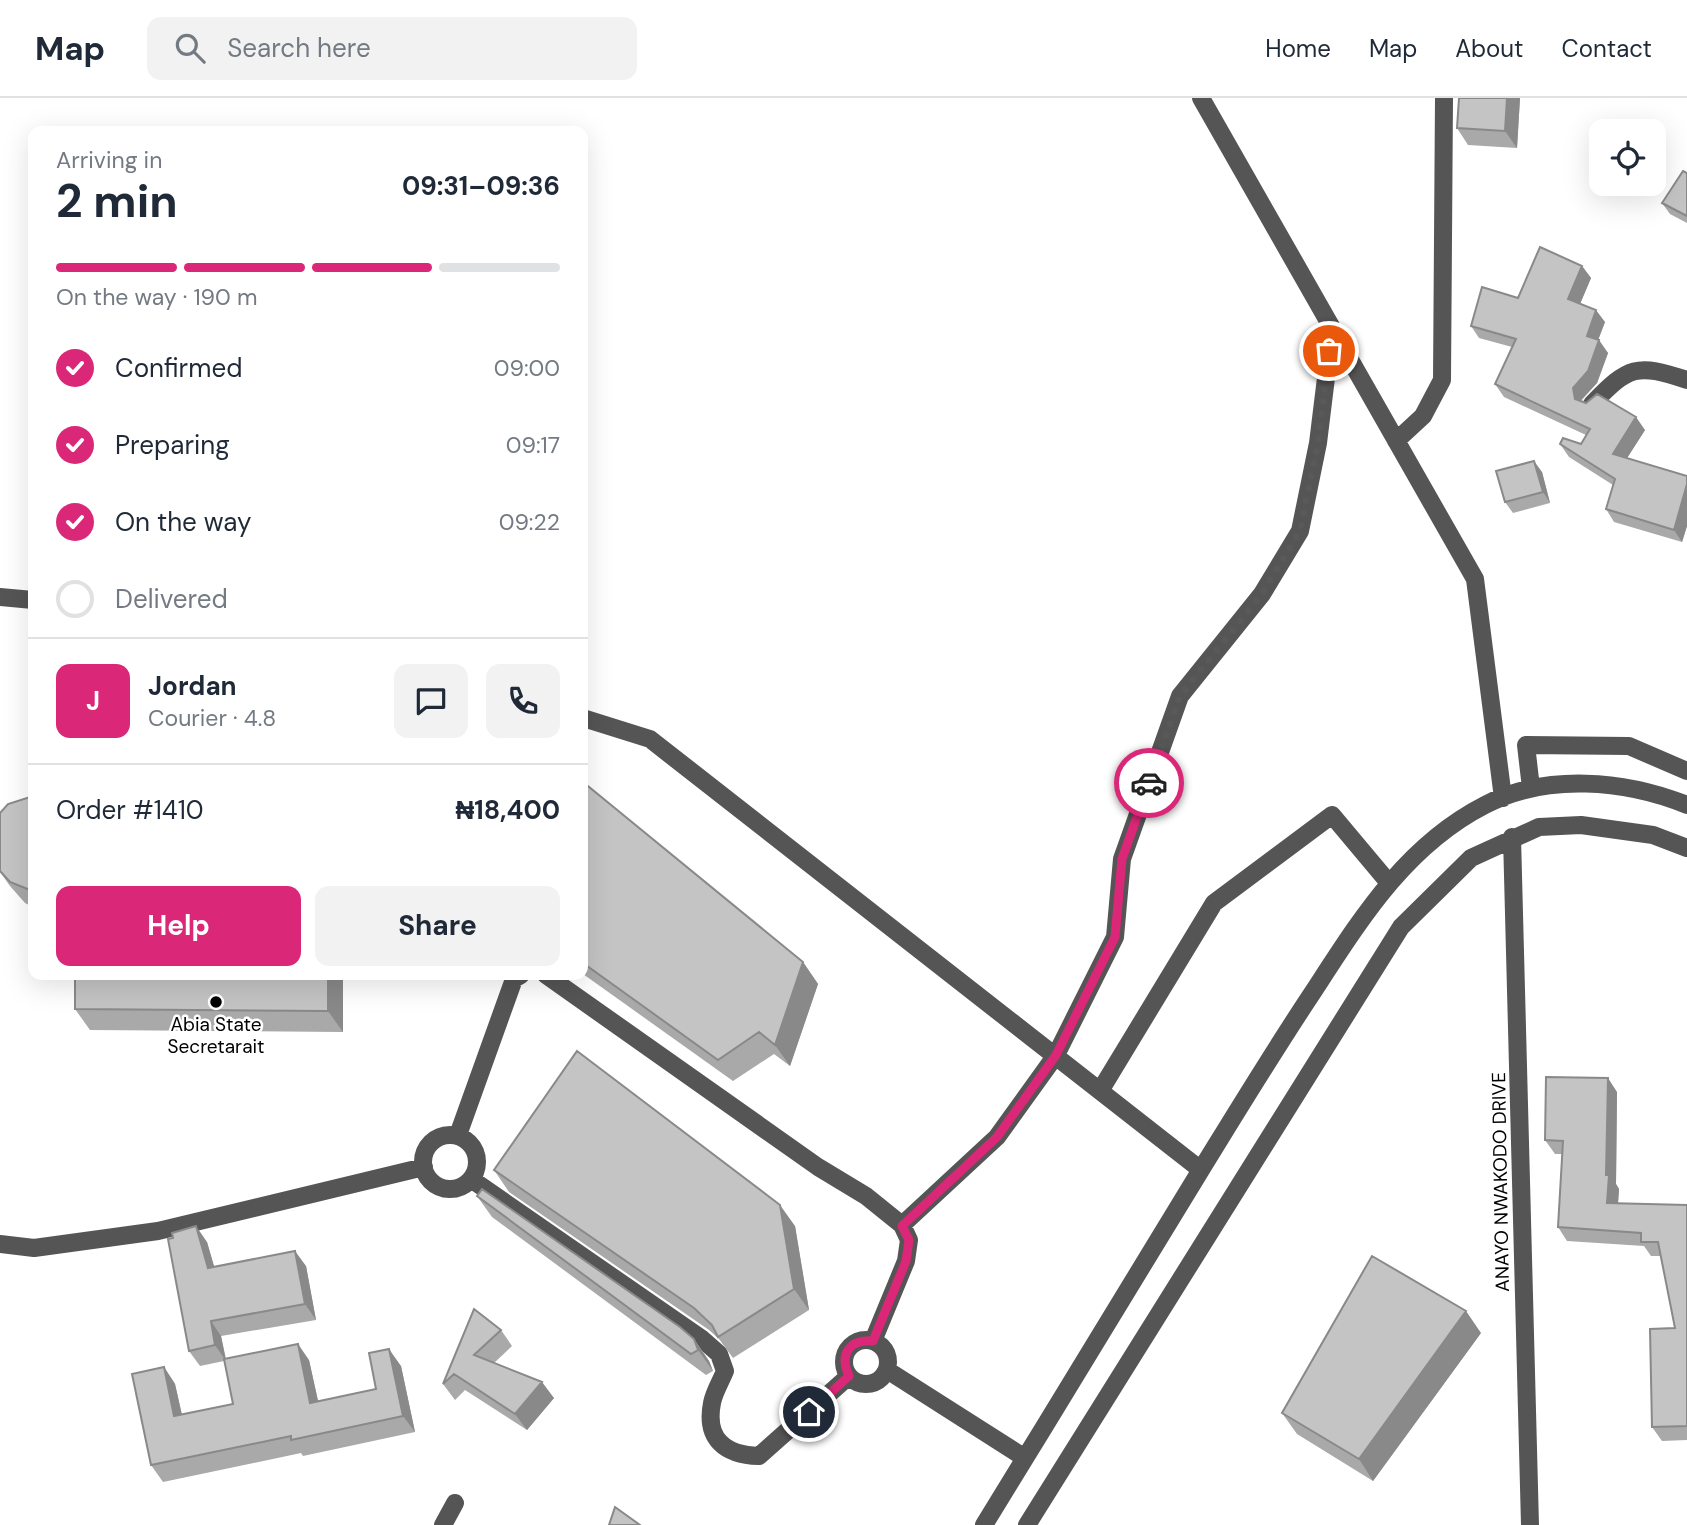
<!DOCTYPE html>
<html lang="en">
<head>
<meta charset="utf-8">
<style>
  body { margin:0; font-family:"DM Sans",sans-serif; background:#f2f2f3; color:#1f2937; height:100vh; display:flex; flex-direction:column; font-size:26px; white-space:nowrap }
  * { box-sizing:border-box; margin:0 }
  p { font-size:23px; color:#747a83 }
  .icon { flex:none; width:38px; height:38px; fill:none; stroke:currentColor; stroke-width:2; stroke-linecap:round; stroke-linejoin:round }
  .map { position:relative; flex:1; overflow:hidden }
  .drawer { position:absolute; left:28px; top:28px; width:560px; height:854px; display:flex; flex-direction:column; background:#fff; border-radius:14px; box-shadow:0 7px 28px #0002 }
  .drawer>* { flex:none }
  .fabs { position:absolute; left:1589px; top:21px; display:grid; gap:14px }
  .fabs a { display:grid; place-items:center; width:77px; height:77px; border-radius:14px; background:#fff; box-shadow:0 7px 28px #0002; font-size:35px }
  .pin { position:absolute; display:grid; place-items:center; width:60px; height:60px; color:#fff; margin:-30px; border:4px solid #fff; border-radius:50%; box-shadow:0 2px 7px #0007 }
  .courier { position:absolute; display:grid; place-items:center; width:70px; height:70px; margin:-35px; border:5px solid #db2777; border-radius:50%; background:#fff; color:#222; box-shadow:0 2px 9px #0007 }
  .headline em { font-style:normal; font-weight:700 }
  .headline div { display:flex; flex-direction:column-reverse }
  .headline { display:flex; align-items:center; justify-content:space-between; height:119px; padding:0 28px }
  h1 { font-size:46px; font-weight:700; line-height:52px }
  .bar { display:grid; grid-template-columns:repeat(4,1fr); gap:10px 7px; align-content:center; height:84px; padding:0 28px }
  .bar i { height:9px; border-radius:5px; background:#e0e1e3 }
  .bar .active { background:#db2777 }
  .bar p { grid-column:span 4 }
  .line { display:flex; align-items:center; gap:18px; padding:0 28px; border-top:2px solid #e0e1e3 }
  .line div { flex:1 }
  .round { display:grid; place-items:center; flex:none; width:74px; height:74px; border-radius:14px; background:#f2f2f3 }
  ol { padding:0 28px; list-style:none }
  li { display:flex; align-items:center; gap:21px; height:77px }
  li p { margin-inline-start:auto }
  li .icon { padding:7px; border-radius:50%; background:#db2777; color:#fff; stroke-width:4 }
  li:last-child { color:#747a83 }
  li i { width:38px; height:38px; border:4px solid #e0e1e3; border-radius:50% }
  .cta { display:flex; gap:14px; margin-top:auto; padding:14px 28px }
  .cta a { flex:1; height:80px; border-radius:14px; background:#db2777; color:#fff; font-size:28px; font-weight:700; line-height:80px; text-align:center }
  .cta a+a { background:#f2f2f3; color:#1f2937 }
  header { display:flex; align-items:center; gap:42px; box-sizing:border-box; height:98px; padding:0 35px; background:#fff; border-bottom:2px solid #e0e1e3 }
  header strong { font-size:33px }
  nav { display:flex; gap:38px; margin-inline-start:auto; font-size:24px }
  .search { width:490px; height:63px; background:#f2f2f3; display:flex; align-items:center; gap:18px; box-sizing:border-box; padding:0 24px; border-radius:14px; color:#747a83; font-size:26px }
  .map>svg:first-child { display:block }
  .lines { fill:none; stroke-linecap:round; stroke-linejoin:round }
  .minor { stroke:#555; stroke-width:18 }
  .wall { fill:#a9a9a9 }
  .shaded-wall { fill:#898989 }
  .building { fill:#c4c4c4; stroke:#898989; stroke-width:2 }
  .done { stroke:#595959; stroke-width:7; stroke-dasharray:0 12.6 }
  .route { stroke:#db2777; stroke-width:9 }
  .poi-dot { fill:#000; stroke:#fff; stroke-width:2.5 }
  .labels { text-anchor:middle; stroke-width:5; stroke-linejoin:round; paint-order:stroke }
  .poi-label { font-size:19px; fill:#000; stroke:#fff }
  .street-label { font-size:19px; fill:#000; stroke:#fff }
</style>
</head>
<body>
<header>
<strong>Map</strong>
<div class="search"><svg class="icon" aria-label="search" viewBox="0 0 24 24"><circle cx="10" cy="10" r="6"/><path d="M15 15l6 6"/></svg>Search here</div>
<nav><a>Home</a><a>Map</a><a>About</a><a>Contact</a></nav>
</header>
<div class="map">
<svg width="1687" height="1427" viewBox="0 0 1687 1427">
  <rect width="100%" height="100%" fill="#fff"/>
  <g class="lines">
    <!-- minor -->
    <path class="minor" d="M1201,0L1475,481L1503,700
      M1592,306C1629,268 1636,265 1687,282
      M1396,343L1423,318L1442,282L1444,0
      M0,499L33,502
      M583,620L650,641L1201,1072
      M1531,690L1526,647L1629,648L1687,673
      M1512,739L1530,1427
      M546,877L818,1069L866,1098L902,1127L909,1142L906,1163L873,1243
      M1100,993L1214,805L1332,717L1389,785
      M423 1064a27 27 0 1 1 54 0a27 27 0 1 1-54 0Z
      M458,1037L514,881L521,877
      M471,1081L702,1241L719,1256L725,1273C721,1283 714,1294 712,1305C705,1341 725,1357 759,1358L849,1278
      M902,1127L997,1039L1056,957L1115,839L1122,761L1180,598L1262,496L1300,433L1318,345L1332,231
      M0,1146L34,1150L158,1133L424,1069
      M844 1264a22 22 0 1 1 44 0a22 22 0 1 1-44 0Z
      M887,1272L1025,1360
      M443,1427L455,1405
      M984,1427C1056,1310 1127,1193 1199,1075C1236,1015 1273,954 1313,894C1360,822 1405,748 1485,707C1546,675 1625,682 1687,707
      M1027,1427L1401,829L1471,760L1539,729L1581,727L1653,737L1687,750"/>
  </g>
  <!-- wall -->
  <path class="wall" d="M1520,0L1517,50L1468,47L1457,30Z
    M1687,75V125L1670,116L1662,105Z
    M1582,168L1591,180L1580,206L1605,224L1598,242L1608,255L1597,285L1581,303L1645,332L1627,360L1687,378V428L1682,444L1614,424L1606,411L1613,387L1569,359L1560,346H1581L1586,337L1504,299L1495,286L1512,249L1479,240L1471,228Z
    M1542,374L1550,405L1513,415L1505,404Z
    M583,684L803,864L818,886L790,968L774,956L733,983L583,876Z
    M33,698V809L25,805L10,788L0,774V715Z
    M343,877V934L90,932L75,911Z
    M1617,994L1616,1086L1619,1091L1618,1105L1687,1107V1342L1662,1343L1652,1329L1675,1230L1661,1158H1651L1644,1148L1567,1143L1558,1129L1562,1056H1555L1545,1042Z
    M494,1072L795,1128L809,1212L733,1260L719,1241L709,1232L509,1094Z
    M477,1098L694,1241L709,1263L713,1273L706,1277L492,1119Z
    M207,1144L214,1169L306,1168L316,1222L221,1238L226,1261L309,1262L318,1303L376,1291L401,1268L415,1334L303,1358L301,1355L163,1384L151,1367L164,1269L175,1286L182,1317L233,1306L224,1263L200,1268L189,1253Z
    M501,1232L512,1248L494,1265L554,1300L527,1332L465,1292L455,1302L443,1286Z
    M1481,1235L1373,1383L1297,1336L1282,1315Z"/>
  <!-- shaded-wall -->
  <path class="shaded-wall" d="M1507,0H1520L1517,50L1505,33Z
    M1582,168L1591,180L1577,213L1568,201Z
    M1596,212L1605,224L1595,250L1587,238Z
    M1599,242L1608,255L1597,285L1581,302L1584,314L1575,301L1573,290Z
    M1636,319L1645,332L1622,368L1613,356Z
    M1534,363L1542,374L1550,405L1543,394Z
    M1687,386V428L1682,444L1674,432Z
    M803,864L818,886L790,968L775,947Z
    M328,877H343V934L328,913Z
    M1608,980L1617,994L1616,1086L1619,1091L1617,1119L1607,1105L1606,1077Z
    M780,1107L795,1128L809,1212L794,1191Z
    M196,1128L207,1144L219,1185L208,1170Z
    M295,1153L306,1168L316,1222L305,1206Z
    M1466,1213L1481,1235L1373,1383L1359,1361Z
    M211,1223L221,1238L226,1263L215,1247Z
    M694,1241L709,1263L713,1273L698,1252Z
    M298,1246L309,1262L322,1321L310,1305Z
    M389,1251L401,1268L415,1334L403,1318Z
    M164,1269L175,1286L186,1335L174,1318Z
    M542,1284L554,1300L527,1332L515,1316Z"/>
  <!-- building -->
  <path class="building" d="M1459,0H1507L1505,33L1457,30Z
    M1683,73L1687,75V118L1662,105Z
    M1540,149L1582,168L1568,201L1596,212L1587,238L1599,242L1588,273L1573,290L1575,301L1586,305L1597,296L1636,319L1613,356L1687,378V386L1674,432L1606,411L1615,381L1560,346L1563,340L1581,346L1590,331L1495,286L1516,241L1471,228L1482,189L1518,200Z
    M1534,363L1543,394L1505,404L1496,373Z
    M583,684L803,864L775,947L759,934L718,962L583,865Z
    M33,698V792H30L10,784L0,773V715L8,706Z
    M75,877H328V913L75,911Z
    M577,953L780,1107L794,1191L718,1239L712,1227L694,1210L494,1072Z
    M1546,979L1608,980L1606,1077H1609L1607,1105L1687,1107V1328L1652,1329L1650,1231L1675,1230L1658,1144H1641V1135L1558,1129L1563,1043L1545,1042Z
    M482,1091L680,1229L694,1241L698,1252L691,1256L477,1098Z
    M196,1128L208,1170L295,1153L305,1206L211,1223L215,1247L189,1253L168,1141L173,1140L172,1135Z
    M1372,1158L1466,1213L1359,1361L1282,1315Z
    M474,1211L501,1232L474,1257L542,1284L515,1316L454,1276L443,1286Z
    M298,1246L310,1305L376,1291L369,1255L389,1251L403,1318L291,1342V1338L151,1367L132,1276L164,1269L174,1318L233,1306L224,1261Z
    M615,1409L640,1427H609Z"/>
  <g class="lines">
    <!-- done -->
    <path class="done" d="M1149,685L1180,598L1262,496L1300,433L1318,345L1329,253"/>
    <!-- route -->
    <path class="route" d="M809,1314L849,1278C839,1256 849,1241 873,1243L906,1163L909,1142L902,1128L997,1039L1056,957L1115,839L1122,761L1149,685"/>
  </g>
  <!-- markers -->
  <circle class="poi-dot" cx="216" cy="904" r="7"/>
  <g class="labels">
    <!-- poi labels -->
    <g class="poi-label">
      <text x="216" y="933">Abia State<tspan x="216" dy="22">Secretarait</tspan></text>
    </g>
    <!-- street labels -->
    <g class="street-label">
      <text transform="translate(1500 1084) rotate(-91)" y="7">ANAYO NWAKODO DRIVE</text>
    </g>
  </g>
</svg>
<div class="fabs">
<a><svg class="icon" aria-label="locate" viewBox="0 0 24 24"><circle cx="12" cy="12" r="6"/><path d="M12 2v4M12 18v4M2 12h4M18 12h4"/></svg></a>
</div>
<div class="pin" style="left:1329px;top:253px;background:#ea580c"><svg class="icon" aria-label="bag" viewBox="0 0 24 24"><path d="M5 8h14l-1 12H6zM9 8a3 3 0 0 1 6 0"/></svg></div>
<div class="pin" style="left:809px;top:1314px;background:#1f2937"><svg class="icon" aria-label="home" viewBox="0 0 24 24"><path d="M3 11l9-7 9 7M6 9v11h12V9"/></svg></div>
<div class="courier" style="left:1149px;top:685px"><svg class="icon" aria-label="car" viewBox="0 0 24 24"><path d="M5 17H2v-5l4-1 3-4h7l3 4 3 1v5h-3M9 17h6M6 11h13"/><circle cx="7" cy="17" r="2"/><circle cx="17" cy="17" r="2"/></svg></div>
<section class="drawer">
<div class="headline"><div><h1>2 min</h1><p>Arriving in</p></div><em>09:31–09:36</em></div>
<div class="bar"><i class="active"></i><i class="active"></i><i class="active"></i><i></i><p>On the way · 190 m</p></div>
<ol>
<li><svg class="icon" aria-label="check" viewBox="0 0 24 24"><path d="M5 12l5 5 9-10"/></svg>Confirmed<p>09:00</p></li>
<li><svg class="icon" aria-label="check" viewBox="0 0 24 24"><path d="M5 12l5 5 9-10"/></svg>Preparing<p>09:17</p></li>
<li><svg class="icon" aria-label="check" viewBox="0 0 24 24"><path d="M5 12l5 5 9-10"/></svg>On the way<p>09:22</p></li>
<li><i></i>Delivered</li>
</ol>
<div class="line" style="height:126px"><b class="round" style="background:#db2777;color:#fff">J</b><div><b>Jordan</b><p>Courier · 4.8</p></div><a class="round"><svg class="icon" aria-label="chat" viewBox="0 0 24 24"><path d="M4 5h16v11H9l-5 4z"/></svg></a><a class="round"><svg class="icon" aria-label="phone" viewBox="0 0 24 24"><path d="M5 4h4l2 5-3 2q2 4 5 5l2-3 5 2v4C11 20 4 13 5 4z"/></svg></a></div>
<div class="line" style="height:91px"><div>Order #1410</div><b>₦18,400</b></div>
<div class="cta"><a>Help</a><a>Share</a></div>
</section>
</div>
</body>
</html>
